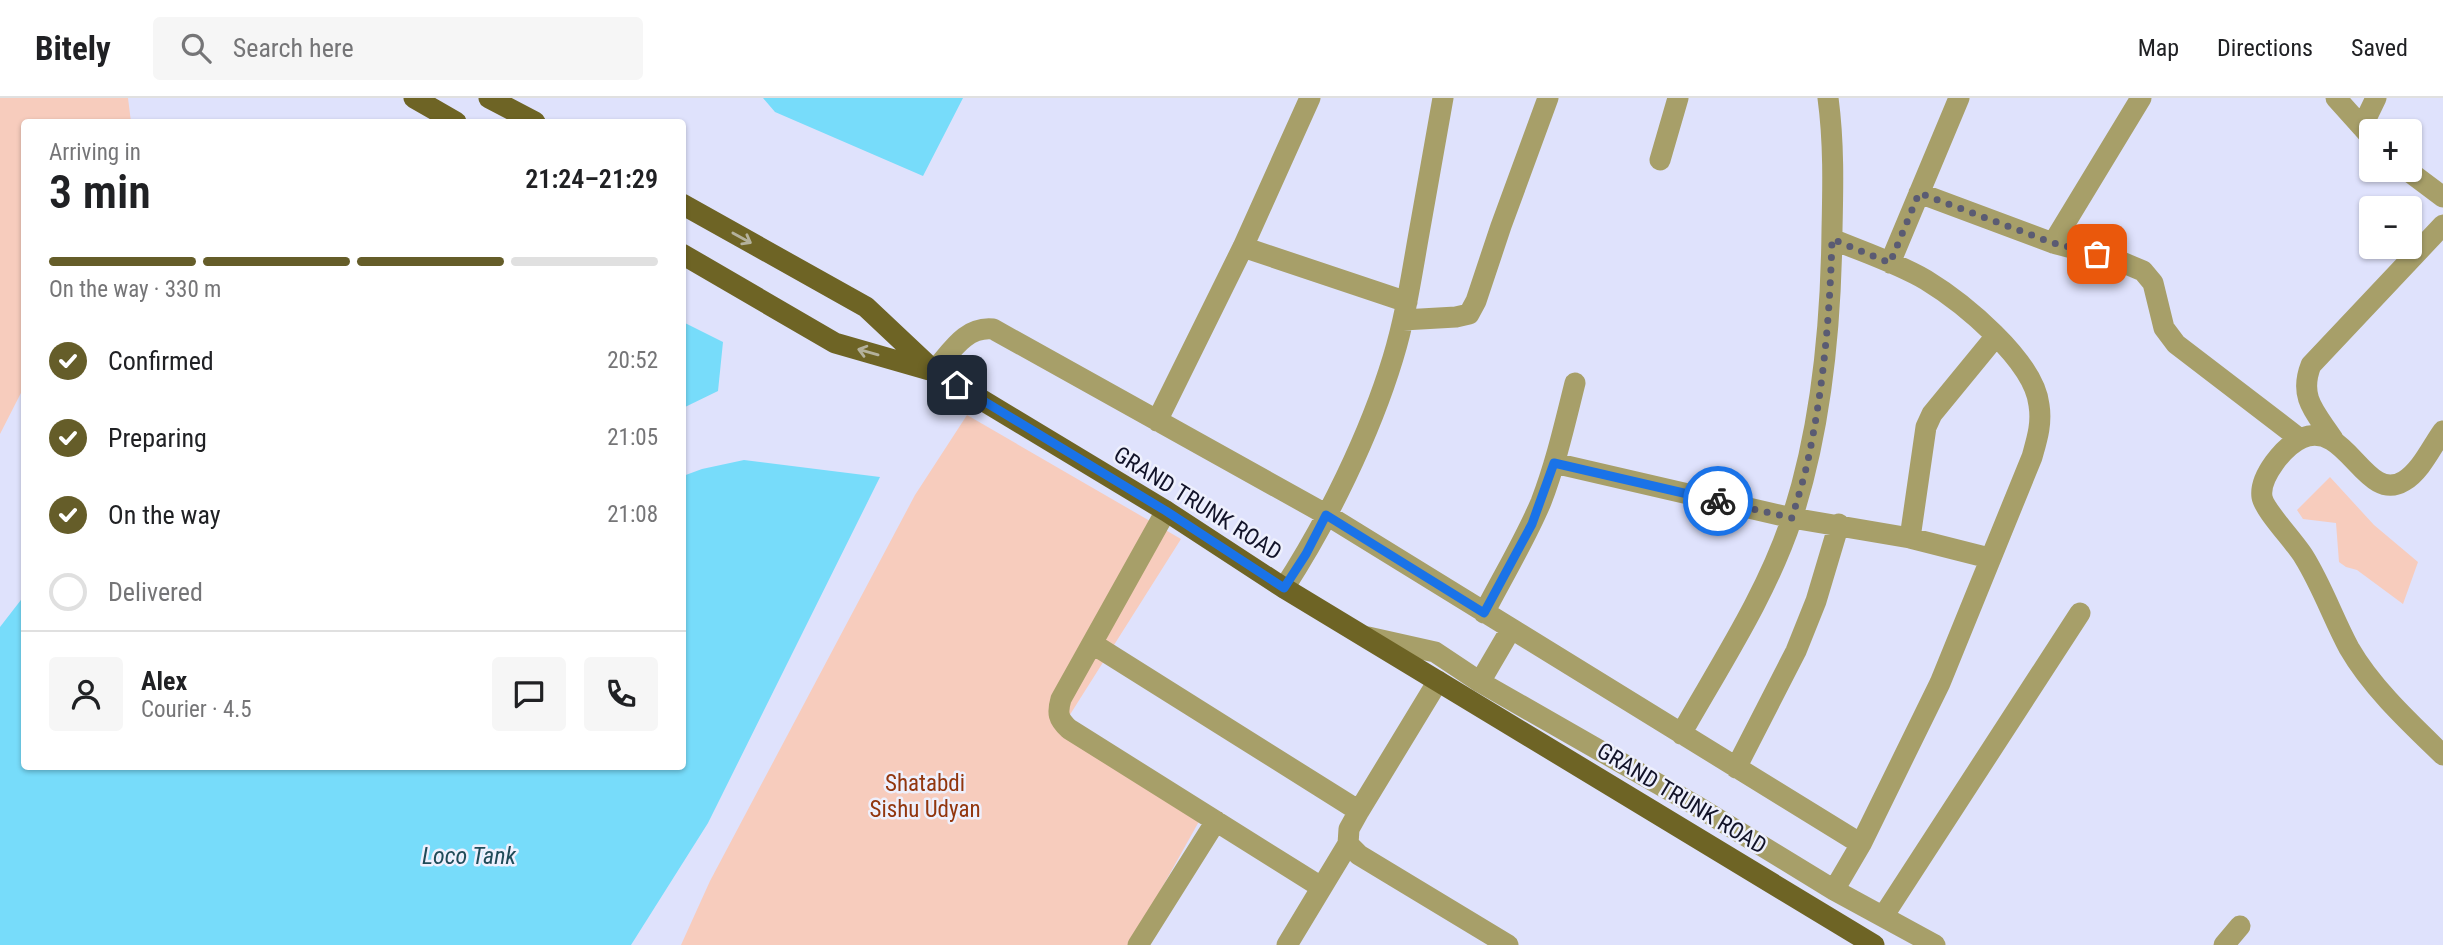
<!DOCTYPE html>
<html lang="en">
<head>
<meta charset="utf-8">
<style>
  body { margin:0; font-family:"Roboto Condensed",sans-serif; background:#f6f6f6; color:#202124; height:100vh; display:flex; flex-direction:column; font-size:26px; white-space:nowrap }
  * { box-sizing:border-box; margin:0 }
  p { font-size:23px; color:#757577 }
  .icon { flex:none; width:38px; height:38px; fill:none; stroke:currentColor; stroke-width:2; stroke-linecap:round; stroke-linejoin:round }
  .map { position:relative; flex:1; overflow:hidden }
  .panel { position:absolute; left:21px; top:21px; width:665px; height:651px; display:flex; flex-direction:column; background:#fff; border-radius:7px; box-shadow:0 2px 5px #0004 }
  .panel>* { flex:none }
  .controls { position:absolute; left:2359px; top:21px; display:grid; gap:14px }
  .controls a { display:grid; place-items:center; width:63px; height:63px; border-radius:7px; background:#fff; box-shadow:0 2px 5px #0004; font-size:35px }
  .pin { position:absolute; display:grid; place-items:center; width:60px; height:60px; color:#fff; margin:-30px; border-radius:14px; box-shadow:0 4px 10px #0006 }
  .courier { position:absolute; display:grid; place-items:center; width:70px; height:70px; margin:-35px; border:5px solid #1a73e8; border-radius:50%; background:#fff; color:#222; box-shadow:0 2px 9px #0007 }
  .overview em { font-style:normal; font-weight:600 }
  .overview div { display:flex; flex-direction:column-reverse }
  .overview { display:flex; align-items:center; justify-content:space-between; height:119px; padding:0 28px }
  h1 { font-size:46px; font-weight:600; line-height:52px }
  .bar { display:grid; grid-template-columns:repeat(4,1fr); gap:10px 7px; align-content:center; height:84px; padding:0 28px }
  .bar i { height:9px; border-radius:5px; background:#e0e0e0 }
  .bar .on { background:#655d29 }
  .bar p { grid-column:span 4 }
  .line { display:flex; align-items:center; gap:18px; padding:0 28px; border-top:2px solid #e0e0e0 }
  .line div { flex:1 }
  .round { display:grid; place-items:center; flex:none; width:74px; height:74px; border-radius:7px; background:#f6f6f6 }
  ol { padding:0 28px; list-style:none }
  li { display:flex; align-items:center; gap:21px; height:77px }
  li p { margin-inline-start:auto }
  li .icon { padding:7px; border-radius:50%; background:#655d29; color:#fff; stroke-width:4 }
  li:last-child { color:#757577 }
  li i { width:38px; height:38px; border:4px solid #e0e0e0; border-radius:50% }
  header { display:flex; align-items:center; gap:42px; box-sizing:border-box; height:98px; padding:0 35px; background:#fff; border-bottom:2px solid #e0e0e0 }
  header strong { font-size:33px }
  nav { display:flex; gap:38px; margin-inline-start:auto; font-size:24px }
  .search { width:490px; height:63px; background:#f6f6f6; display:flex; align-items:center; gap:18px; box-sizing:border-box; padding:0 24px; border-radius:7px; color:#757577; font-size:26px }
  .map>svg:first-child { display:block }
  .green { fill:#f7ccbd }
  .water { fill:#77dcfa }
  .lines { fill:none; stroke-linecap:round; stroke-linejoin:round }
  .minor { stroke:#a79f69; stroke-width:21 }
  .primary { stroke:#6e6425; stroke-width:21 }
  .oneway { stroke:#b4b19c }
  .done { stroke:#5a5b73; stroke-width:7; stroke-dasharray:0 12.6 }
  .route { stroke:#1a73e8; stroke-width:9 }
  .labels { text-anchor:middle; stroke-width:5; stroke-linejoin:round; paint-order:stroke }
  .street-label { font-size:23px; fill:#121329; stroke:#eef0fd }
  .park-label { font-size:23px; fill:#92360e; stroke:#eef0fd }
  .water-label { font-size:24px; font-style:italic; fill:#1f4b59; stroke:#eef0fd }
</style>
</head>
<body>
<header>
<strong>Bitely</strong>
<div class="search"><svg class="icon" aria-label="search" viewBox="0 0 24 24"><circle cx="10" cy="10" r="6"/><path d="M15 15l6 6"/></svg>Search here</div>
<nav><a>Map</a><a>Directions</a><a>Saved</a></nav>
</header>
<div class="map">
<svg width="2443" height="847" viewBox="0 0 2443 847">
  <rect width="100%" height="100%" fill="#dfe2fc"/>
  <!-- green -->
  <path class="green" d="M0,0H128L131,24H24V289L0,336Z
    M967,317L1181,441L1059,634L1202,718L1130,847H681L710,783L915,397Z
    M2330,379L2374,427L2418,464L2403,506L2357,472L2346,469L2339,464L2336,425L2303,421L2297,412Z"/>
  <!-- water -->
  <path class="water" d="M763,0H963L923,78L775,14Z
    M683,224L723,244L718,293L683,310Z
    M744,362L880,379L708,725L631,847H0V529L24,498V668H682L683,378L702,371Z"/>
  <g class="lines">
    <!-- minor -->
    <path class="minor" d="M2336,0L2371,39
      M2362,29L2376,0
      M1660,62L1678,0
      M2407,72L2443,99
      M1919,95L2053,145L2117,162L2143,173L2153,185L2164,230L2176,246L2300,341
      M1832,141C1863,154 1897,165 1926,182C1962,204 2034,262 2039,307C2042,326 2037,341 2032,359L1940,585L1861,746L1834,792
      M2053,145L2141,0
      M1243,149L1407,204
      M1890,165L1959,0
      M1403,222L1456,219L1469,216L1476,203L1501,128L1548,0
      M934,273C951,254 965,228 993,231L1327,417L1861,746
      M1157,323L1243,149L1310,0
      M2443,333C2432,348 2421,373 2404,383C2365,407 2347,321 2302,340C2284,348 2259,379 2262,399C2264,412 2295,444 2304,459C2322,488 2333,520 2349,550C2372,590 2410,625 2443,657
      M2333,341C2316,315 2298,300 2311,267L2443,127
      M1554,365L1792,420L1910,440L1989,460
      M1166,413L1061,601C1057,615 1058,621 1069,631L1321,789
      M1910,440L1926,329L1932,316L1996,238
      M1284,490C1327,424 1370,336 1393,260C1405,221 1411,181 1418,141C1426,94 1435,47 1443,0
      M1484,515C1503,478 1525,442 1541,404C1556,365 1565,325 1575,285
      M1368,539L1435,554L1480,584L1695,707L1834,792L1935,847
      M1093,546L1359,713
      M1438,583L1359,713L1349,731L1348,746L1359,757L1508,847
      M1480,584L1511,531
      M1681,636C1720,567 1767,496 1792,420C1822,328 1831,228 1832,132C1833,88 1834,44 1828,0
      M1736,670L1796,553L1816,503L1839,426
      M1884,817L2080,515
      M1138,847L1216,723
      M1287,847L1348,746
      M2224,847L2240,828"/>
    <!-- primary -->
    <path class="primary" d="M414,0L456,24
      M489,0L535,24
      M682,106L866,209L934,273L1166,413L1284,490L1874,847
      M682,156L835,245L929,272"/>
  </g>
  <!-- one-way arrows -->
  <defs><path id="oneway-shaft" d="M-6 0H5M1.5-3L5.5 0L1.5 3" fill="none" stroke-width="1.6" stroke-linecap="round" stroke-linejoin="round" transform="scale(1.75)"/></defs>
  <g class="oneway">
    <use href="#oneway-shaft" transform="translate(742 140) rotate(29)"/>
    <use href="#oneway-shaft" transform="translate(868 254) rotate(-164)"/>
  </g>
  <g class="lines">
    <!-- done -->
    <path class="done" d="M1718,403L1792,420C1798,399 1805,378 1809,357C1824,286 1830,213 1832,141L1890,165L1919,95L2053,145L2097,156"/>
    <!-- route -->
    <path class="route" d="M957,287L1166,413L1284,490L1306,456L1326,417L1484,515L1532,426L1554,365L1718,403"/>
  </g>
  <g class="labels">
    <!-- street labels -->
    <g class="street-label">
      <text transform="translate(1198 405) rotate(32)" y="8">GRAND TRUNK ROAD</text>
      <text transform="translate(1682 700) rotate(31)" y="8">GRAND TRUNK ROAD</text>
    </g>
    <!-- park labels -->
    <g class="park-label">
      <text x="925" y="693">Shatabdi<tspan x="925" dy="26">Sishu Udyan</tspan></text>
    </g>
    <!-- water labels -->
    <g class="water-label">
      <text x="469" y="766">Loco Tank</text>
    </g>
  </g>
</svg>
<div class="controls">
<a>+</a>
<a>−</a>
</div>
<div class="pin" style="left:2097px;top:156px;background:#ea580c"><svg class="icon" aria-label="bag" viewBox="0 0 24 24"><path d="M5 8h14l-1 12H6zM9 8a3 3 0 0 1 6 0"/></svg></div>
<div class="pin" style="left:957px;top:287px;background:#1f2937"><svg class="icon" aria-label="home" viewBox="0 0 24 24"><path d="M3 11l9-7 9 7M6 9v11h12V9"/></svg></div>
<div class="courier" style="left:1718px;top:403px"><svg class="icon" aria-label="bike" viewBox="0 0 24 24"><circle cx="6" cy="16" r="4"/><circle cx="18" cy="16" r="4"/><path d="M6 16l4-8h5l3 8M10 8l3 8H6M13 5h3"/></svg></div>
<section class="panel">
<div class="overview"><div><h1>3 min</h1><p>Arriving in</p></div><em>21:24–21:29</em></div>
<div class="bar"><i class="on"></i><i class="on"></i><i class="on"></i><i></i><p>On the way · 330 m</p></div>
<ol>
<li><svg class="icon" aria-label="check" viewBox="0 0 24 24"><path d="M5 12l5 5 9-10"/></svg>Confirmed<p>20:52</p></li>
<li><svg class="icon" aria-label="check" viewBox="0 0 24 24"><path d="M5 12l5 5 9-10"/></svg>Preparing<p>21:05</p></li>
<li><svg class="icon" aria-label="check" viewBox="0 0 24 24"><path d="M5 12l5 5 9-10"/></svg>On the way<p>21:08</p></li>
<li><i></i>Delivered</li>
</ol>
<div class="line" style="height:126px"><a class="round"><svg class="icon" aria-label="person" viewBox="0 0 24 24"><circle cx="12" cy="8" r="4"/><path d="M4 21q1-7 8-7t8 7"/></svg></a><div><b>Alex</b><p>Courier · 4.5</p></div><a class="round"><svg class="icon" aria-label="chat" viewBox="0 0 24 24"><path d="M4 5h16v11H9l-5 4z"/></svg></a><a class="round"><svg class="icon" aria-label="phone" viewBox="0 0 24 24"><path d="M5 4h4l2 5-3 2q2 4 5 5l2-3 5 2v4C11 20 4 13 5 4z"/></svg></a></div>
</section>
</div>
</body>
</html>
